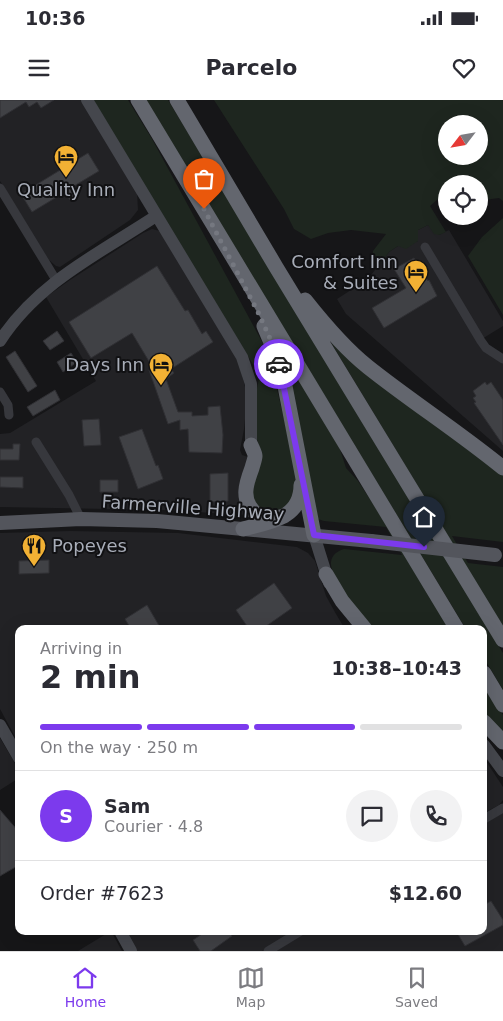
<!DOCTYPE html>
<html lang="en">
<head>
<meta charset="utf-8">
<style>
  body { margin:0; font-family:"DejaVu Sans",sans-serif; background:#f2f2f3; color:#2b2b33; height:100vh; display:flex; flex-direction:column; font-size:19px; white-space:nowrap }
  * { box-sizing:border-box; margin:0 }
  p { font-size:16px; color:#7c7c81 }
  .icon { flex:none; width:28px; height:28px; fill:none; stroke:currentColor; stroke-width:2; stroke-linecap:round; stroke-linejoin:round }
  .map { position:relative; flex:1; overflow:hidden }
  .sheet { position:absolute; left:15px; top:525px; width:472px; height:310px; display:flex; flex-direction:column; background:#fff; border-radius:10px; box-shadow:0 5px 20px #0002 }
  .sheet>* { flex:none }
  .needle { width:32px; rotate:239deg }
  .buttons { position:absolute; left:438px; top:15px; display:grid; gap:10px }
  .buttons a { display:grid; place-items:center; width:50px; height:50px; border-radius:50%; background:#fff; box-shadow:0 5px 20px #0002; font-size:25px }
  .pin { position:absolute; display:grid; place-items:center; width:42px; height:42px; color:#fff; margin:-51px -21px; border-radius:50% 50% 50% 0; rotate:-45deg; box-shadow:0 0 5px #0007 }
  .pin .icon { rotate:45deg }
  .courier { position:absolute; display:grid; place-items:center; width:50px; height:50px; margin:-25px; border:4px solid #7c3aed; border-radius:50%; background:#fff; color:#222; box-shadow:0 1px 6px #0007 }
  .summary em { font-style:normal; font-weight:700 }
  .summary div { display:flex; flex-direction:column-reverse }
  .summary { display:flex; align-items:center; justify-content:space-between; height:85px; padding:0 25px }
  h1 { font-size:32px; font-weight:700; line-height:38px }
  .bar { display:grid; grid-template-columns:repeat(4,1fr); gap:8px 5px; align-content:center; height:60px; padding:0 25px }
  .bar i { height:6px; border-radius:4px; background:#e1e1e2 }
  .bar .current { background:#7c3aed }
  .bar p { grid-column:span 4 }
  .line { display:flex; align-items:center; gap:12px; padding:0 25px; border-top:1px solid #e1e1e2 }
  .line div { flex:1 }
  .round { display:grid; place-items:center; flex:none; width:52px; height:52px; border-radius:26px; background:#f2f2f3 }
  .status { display:flex; justify-content:space-between; align-items:center; height:35px; padding:0 25px; background:#fff; direction:ltr }
  .status svg { height:14px; fill:currentColor }
  header { display:flex; justify-content:space-between; align-items:center; height:65px; padding:0 25px; background:#fff; font-size:22px; font-weight:700 }
  .dock { display:flex; justify-content:space-around; align-items:center; height:70px; border-top:1px solid #e1e1e2; background:#fff; font-size:14px; color:#7c7c81 }
  .dock a { display:grid; justify-items:center; gap:2px }
  .dock .current { color:#7c3aed }
  .map>svg:first-child { display:block }
  .built { fill:#222225 }
  .green { fill:#1e261f; fill-rule:evenodd }
  .building { fill:#404145; stroke:#303034 }
  .lines { fill:none; stroke-linecap:round; stroke-linejoin:round }
  .street { stroke:#37383d; stroke-width:9 }
  .secondary { stroke:#45474d; stroke-width:12 }
  .primary { stroke:#53555c; stroke-width:14 }
  .highway { stroke:#63666e; stroke-width:15 }
  .primary-bridge { stroke:#53555c; stroke-width:14 }
  .done { stroke:#757880; stroke-width:5; stroke-dasharray:0 9 }
  .route { stroke:#7c3aed; stroke-width:6 }
  .labels { text-anchor:middle; stroke-width:4; stroke-linejoin:round; paint-order:stroke }
  .poi-label { font-size:18px; fill:#a8adb8; stroke:#111113; text-anchor:end }
  .street-label { font-size:18px; fill:#a8adb8; stroke:#111113 }
</style>
</head>
<body>
<div class="status"><b>10:36</b><svg viewBox="0 0 49 12"><path d="M0 12V9h3v3zM5 12V6h3v6zM10 12V3h3v9zM15 12V0h3v12zM26 1h20v11H26zM47 4h2v5h-2z"/></svg></div>
<header><svg class="icon" aria-label="menu" viewBox="0 0 24 24"><path d="M4 6h16M4 12h16M4 18h16"/></svg>Parcelo<svg class="icon" aria-label="heart" viewBox="0 0 24 24"><path d="M12 20l-8-8c-3-5 5-10 8-4 3-6 11-1 8 4z"/></svg></header>
<div class="map">
<svg width="503" height="851" viewBox="0 0 503 851">
  <rect width="100%" height="100%" fill="#161618"/>
  <!-- built -->
  <path class="built" d="M0,0H82L137,92L138,110L130,120L60,167L56,166L49,160L0,81Z
    M428,125L439,135L449,130L503,221V226L477,242L503,262V351L346,214L337,199L368,179L389,152L398,146L418,141V130Z
    M152,129L160,131L239,262L246,291L247,300L244,329L240,350L242,355L251,358L248,415L163,410L0,407V334L10,333L96,281L46,197L70,180L143,133Z
    M70,431L178,433L297,447L308,453L315,461L326,496L336,514L345,529H19V644L0,609V433Z
    M0,638L19,670V678L0,690Z
    M484,658L503,687V700L499,705L484,713Z
    M503,713V851H276L309,831H484V723Z
    M111,831L122,851H78Z
    M125,831H294L262,851H136Z"/>
  <!-- green -->
  <path class="green" d="M92,0H128L152,39L266,249L273,271L296,373L297,397L273,416L250,403L261,351L255,334L256,292L259,279L257,271Z
    M145,0H168L503,553V590L484,558V529H466Z
    M214,0H503V101L499,98L484,100L479,99V84H446V92L430,106L446,132L439,135L434,134L428,125L418,130V141L406,149L398,146L389,152L379,165H372L373,151L386,134L351,130L328,133L311,139L294,129L284,109ZM446,24H479V56H446Z
    M503,118V215L468,156L482,137Z
    M327,236L503,373V442L452,436L468,463L503,467V527Z
    M283,253L339,346L346,368L358,381L387,425L450,529H372C362,516 329,477 331,462C332,454 338,451 344,449L402,455L386,427L324,421L318,419Z
    M484,584L503,615V632L484,615Z"/>
  <!-- building -->
  <path class="building" d="M0,0H54L41,8L37,2L29,7L26,2L0,18Z
    M88,53L99,71L74,86L79,95L70,100L65,92L32,112L21,94Z
    M414,158L428,181L429,180L437,196L384,228L372,208L406,188L394,169Z
    M157,166L185,211L188,210L202,234L206,231L213,242L171,269L174,273L166,279L178,312H192V316L208,315V307L220,306L223,335L222,353L189,352L188,329L180,330V320L168,324L149,270L153,268L132,233L91,258L69,222Z
    M57,231L64,241L50,250L43,241Z
    M15,251L37,286L28,292L6,257Z
    M71,253L77,262L63,272L57,262Z
    M485,282L487,285L491,282L503,300V345L474,303L476,302L473,298L476,296L473,291Z
    M55,290L60,300L33,316L27,307Z
    M99,319L101,345L84,346L82,320Z
    M142,329L156,366L158,365L163,379L138,389L119,337Z
    M13,344H20L19,360H0V349H13Z
    M228,373V401L210,402V374Z
    M0,377H23V388L0,387Z
    M100,380H118V392H100Z
    M49,460V473L19,474V461Z
    M274,483L292,508L262,529H249L236,510Z
    M147,505L161,529H131L125,519Z
    M0,710L19,732V740L16,742L19,747V765L0,776Z
    M491,801L503,820V825L465,846L456,831H484V805Z
    M200,831H229L232,836L211,851H200L193,840L202,834Z"/>
  <g class="lines">
    <!-- street -->
    <path class="street" d="M0,88L56,180
      M425,147L481,241L486,248L503,259
      M0,292L8,305L9,315
      M36,342L69,395L81,419
      M484,719L503,708
      M268,851L301,831"/>
    <!-- secondary -->
    <path class="secondary" d="M87,0L242,257L251,284V345
      M0,241C38,182 100,153 156,116
      M314,435L329,483
      M0,625L19,658
      M484,645L503,671
      M120,831L131,851"/>
    <!-- primary -->
    <path class="primary" d="M0,423L81,419L157,421L371,441"/>
    <!-- highway -->
    <path class="highway" d="M138,0L457,529
      M177,0L276,167L503,540
      M305,200C324,224 344,248 368,267C412,302 459,332 503,368
      M264,226L278,259L284,281L314,435
      M251,345C252,348 255,353 255,356C255,359 253,364 252,368C246,384 241,399 254,412C263,421 274,419 284,416
      M243,429C269,422 301,419 301,385
      M326,474L342,501L365,529
      M484,573L503,605
      M484,622L503,642"/>
    <!-- primary-bridge -->
    <path class="primary-bridge" d="M371,441L495,455"/>
  </g>
  <g class="lines">
    <!-- done -->
    <path class="done" d="M204,109L258,212L273,245L279,264"/>
    <!-- route -->
    <path class="route" d="M279,264L314,435L424,447"/>
  </g>
  <!-- icons -->
  <defs>
    <symbol id="hotel-pin" viewBox="-11 -11 22 30"><path d="M0 17L-7.5 6A9.5 9.5 0 1 1 7.5 6Z" fill="#f2b134" stroke="#111113"/><path d="M-6-4.5h1.5V1H6V5H4.5V3h-9V5H-6ZM-4 0a1.8 1.8 0 1 1 3.6 0ZM.5 0V-2.5h3Q6-2.5 6 0Z" fill="#111"/></symbol>
    <symbol id="restaurant-pin" viewBox="-11 -11 22 30"><path d="M0 17L-7.5 6A9.5 9.5 0 1 1 7.5 6Z" fill="#f2b134" stroke="#111113"/><path d="M-5-6h1v4h1v-4h1v4h1v-4h1v5L-1.5 .5V6h-2V.5L-5-1ZM5-6V6H3V1.5H1.5Q1.5-4 5-6Z" fill="#111"/></symbol>
  </defs>
  <g fill-rule="evenodd">
    <use href="#hotel-pin" x="52" y="43" width="28" height="38"/>
    <use href="#hotel-pin" x="402" y="158" width="28" height="38"/>
    <use href="#hotel-pin" x="147" y="251" width="28" height="38"/>
    <use href="#restaurant-pin" x="20" y="432" width="28" height="38"/>
  </g>
  <g class="labels">
    <!-- poi labels -->
    <g class="poi-label">
      <text x="66" y="96" text-anchor="middle">Quality Inn</text>
      <text x="398" y="168">Comfort Inn<tspan x="398" dy="21">&amp; Suites</tspan></text>
      <text x="144" y="271">Days Inn</text>
      <text x="52" y="452" text-anchor="start">Popeyes</text>
    </g>
    <!-- street labels -->
    <g class="street-label">
      <text transform="translate(193 408) rotate(4)" y="6">Farmerville Highway</text>
    </g>
  </g>
</svg>
<div class="buttons">
<a><svg class="needle" viewBox="-14 -14 28 28"><path d="M0-13l5 13h-10z" fill="#e53935"/><path d="M0 13l5-13h-10z" fill="#7c7c81"/></svg></a>
<a><svg class="icon" aria-label="locate" viewBox="0 0 24 24"><circle cx="12" cy="12" r="6"/><path d="M12 2v4M12 18v4M2 12h4M18 12h4"/></svg></a>
</div>
<div class="pin" style="left:204px;top:109px;background:#ea580c"><svg class="icon" aria-label="bag" viewBox="0 0 24 24"><path d="M5 8h14l-1 12H6zM9 8a3 3 0 0 1 6 0"/></svg></div>
<div class="pin" style="left:424px;top:447px;background:#1f2937"><svg class="icon" aria-label="home" viewBox="0 0 24 24"><path d="M3 11l9-7 9 7M6 9v11h12V9"/></svg></div>
<div class="courier" style="left:279px;top:264px"><svg class="icon" aria-label="car" viewBox="0 0 24 24"><path d="M5 17H2v-5l4-1 3-4h7l3 4 3 1v5h-3M9 17h6M6 11h13"/><circle cx="7" cy="17" r="2"/><circle cx="17" cy="17" r="2"/></svg></div>
<section class="sheet">
<div class="summary"><div><h1>2 min</h1><p>Arriving in</p></div><em>10:38–10:43</em></div>
<div class="bar"><i class="current"></i><i class="current"></i><i class="current"></i><i></i><p>On the way · 250 m</p></div>
<div class="line" style="height:90px"><b class="round" style="background:#7c3aed;color:#fff">S</b><div><b>Sam</b><p>Courier · 4.8</p></div><a class="round"><svg class="icon" aria-label="chat" viewBox="0 0 24 24"><path d="M4 5h16v11H9l-5 4z"/></svg></a><a class="round"><svg class="icon" aria-label="phone" viewBox="0 0 24 24"><path d="M5 4h4l2 5-3 2q2 4 5 5l2-3 5 2v4C11 20 4 13 5 4z"/></svg></a></div>
<div class="line" style="height:65px"><div>Order #7623</div><b>$12.60</b></div>
</section>
</div>
<nav class="dock">
<a class="current"><svg class="icon" aria-label="home" viewBox="0 0 24 24"><path d="M3 11l9-7 9 7M6 9v11h12V9"/></svg>Home</a>
<a><svg class="icon" aria-label="map" viewBox="0 0 24 24"><path d="M3 6l6-2 6 2 6-2v14l-6 2-6-2-6 2zM9 4v14M15 6v14"/></svg>Map</a>
<a><svg class="icon" aria-label="saved" viewBox="0 0 24 24"><path d="M7 4h10v16l-5-4-5 4z"/></svg>Saved</a>
</nav>
</body>
</html>
